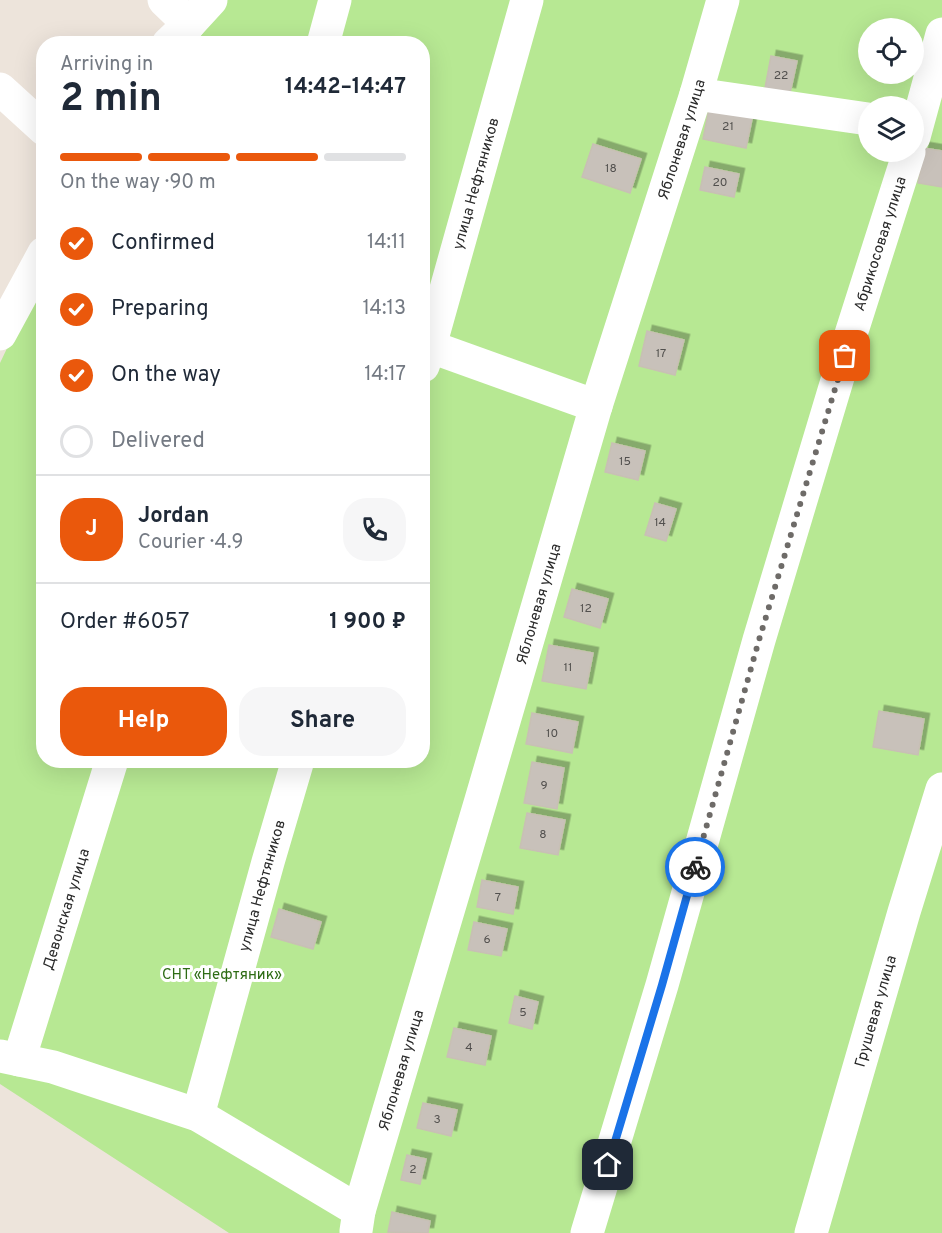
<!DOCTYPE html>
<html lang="en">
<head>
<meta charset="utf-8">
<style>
  body { margin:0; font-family:Overpass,sans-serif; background:#f6f6f7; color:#1f2937; height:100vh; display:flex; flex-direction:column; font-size:22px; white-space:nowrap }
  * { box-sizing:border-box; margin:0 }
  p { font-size:20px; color:#747a83 }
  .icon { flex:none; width:33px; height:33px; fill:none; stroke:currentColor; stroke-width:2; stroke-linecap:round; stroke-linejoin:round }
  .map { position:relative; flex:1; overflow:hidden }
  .drawer { position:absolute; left:36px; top:36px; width:394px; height:732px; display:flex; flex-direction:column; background:#fff; border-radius:24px; box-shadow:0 6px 24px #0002 }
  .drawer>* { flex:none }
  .tools { position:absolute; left:858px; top:18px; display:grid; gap:12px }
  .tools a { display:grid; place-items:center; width:66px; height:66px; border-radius:50%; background:#fff; box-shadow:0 6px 24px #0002; font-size:30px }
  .pin { position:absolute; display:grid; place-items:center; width:51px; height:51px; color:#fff; margin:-26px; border-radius:12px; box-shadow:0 3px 9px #0006 }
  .courier { position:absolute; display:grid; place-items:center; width:60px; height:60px; margin:-30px; border:4px solid #1a73e8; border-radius:50%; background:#fff; color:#222; box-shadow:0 2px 8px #0007 }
  .summary em { font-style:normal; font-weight:700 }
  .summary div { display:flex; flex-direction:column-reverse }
  .summary { display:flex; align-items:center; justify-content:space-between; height:102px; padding:0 24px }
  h1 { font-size:39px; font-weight:700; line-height:45px }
  .bar { display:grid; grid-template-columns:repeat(4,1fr); gap:9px 6px; align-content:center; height:72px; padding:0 24px }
  .bar i { height:8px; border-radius:4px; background:#e0e1e3 }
  .bar .current { background:#ea580c }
  .bar p { grid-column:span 4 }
  .line { display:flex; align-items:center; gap:15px; padding:0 24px; border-top:2px solid #e0e1e3 }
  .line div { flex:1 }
  .round { display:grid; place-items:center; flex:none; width:63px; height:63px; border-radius:24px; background:#f6f6f7 }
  ol { padding:0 24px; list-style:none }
  li { display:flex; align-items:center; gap:18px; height:66px }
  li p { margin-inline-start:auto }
  li .icon { padding:6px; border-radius:50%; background:#ea580c; color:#fff; stroke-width:4 }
  li:last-child { color:#747a83 }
  li i { width:33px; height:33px; border:3px solid #e0e1e3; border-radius:50% }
  .action { display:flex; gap:12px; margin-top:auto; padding:12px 24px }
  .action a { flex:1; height:69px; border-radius:24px; background:#ea580c; color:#fff; font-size:24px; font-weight:700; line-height:69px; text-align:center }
  .action a+a { background:#f6f6f7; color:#1f2937 }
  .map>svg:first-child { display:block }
  .green { fill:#b7e893; fill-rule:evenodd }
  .building { fill:#c8c1ba; stroke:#c8c0b4; stroke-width:1.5; filter:url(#shadow) }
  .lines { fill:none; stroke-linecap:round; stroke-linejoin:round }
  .minor { stroke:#fff; stroke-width:33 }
  .done { stroke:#6e6b68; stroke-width:6; stroke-dasharray:0 10.8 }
  .route { stroke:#1a73e8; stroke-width:8 }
  .labels { text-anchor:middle; stroke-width:6; stroke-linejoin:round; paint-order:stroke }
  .number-label { font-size:12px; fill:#52504e }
  .street-label { font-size:15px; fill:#2a2a2a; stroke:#fff }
  .park-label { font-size:15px; fill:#2e6c15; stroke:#fff }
</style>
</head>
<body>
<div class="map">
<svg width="942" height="1233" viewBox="0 0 942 1233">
  <defs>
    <filter id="shadow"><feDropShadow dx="5.5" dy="-5.5" stdDeviation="0" flood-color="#0004"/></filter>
  </defs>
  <rect width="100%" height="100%" fill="#ede4db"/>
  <!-- green -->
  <path class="green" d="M220,0H942V1233H229L0,1084V363L43,273L44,760H423V44L178,43ZM868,28H914V74H868ZM868,106H914V152H868Z"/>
  <!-- building -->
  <path class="building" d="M771,56L797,61L790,93L765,88Z
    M710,104L753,114L746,148L703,139Z
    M593,144L641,159L630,193L582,177Z
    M924,148L942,151V187L918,183Z
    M705,167L739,174L734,197L700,190Z
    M647,331L684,340L675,375L639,366Z
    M612,443L645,451L638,480L605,472Z
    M655,503L676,509L666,541L645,535Z
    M572,589L608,599L600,628L564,617Z
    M549,645L593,653L586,689L542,681Z
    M879,711L924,719L918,755L873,747Z
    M532,713L578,722L572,753L526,744Z
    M532,762L564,768L557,809L524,803Z
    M527,813L565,820L558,855L520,848Z
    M482,880L518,887L513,914L477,907Z
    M279,909L321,922L313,949L271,937Z
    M474,922L507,929L501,956L468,950Z
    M515,996L538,1002L532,1029L509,1023Z
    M454,1028L491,1036L485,1065L447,1057Z
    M423,1103L457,1110L451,1136L417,1128Z
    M407,1155L426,1159L420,1184L401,1180Z
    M392,1212L430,1221L428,1233L388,1232Z"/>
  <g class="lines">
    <!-- minor -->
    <g class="minor">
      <path d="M164,0L189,24"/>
      <path d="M168,44L189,24L211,0"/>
      <path d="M323,44L335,0"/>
      <path d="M0,89L44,129"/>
      <path d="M696,94L868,119"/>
      <path d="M914,137L942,34"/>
      <path d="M0,334L44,253"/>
      <path d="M423,344L596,406"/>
      <path id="s1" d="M423,366L430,346L527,0"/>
      <path d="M0,1056L53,1067L198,1115L359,1211L356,1231"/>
      <path id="s2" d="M19,1060L112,760"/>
      <path id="s3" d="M198,1115L268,862L298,760"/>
      <path id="s4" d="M359,1211L481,800L596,406L696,94L723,0"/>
      <path id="s5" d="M587,1233L662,985L759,640L851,334L909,152"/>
      <path id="s6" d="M811,1233L904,912L942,789"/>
    </g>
  </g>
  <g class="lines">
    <!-- done -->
    <path class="done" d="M695,867L759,640L845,356"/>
    <!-- route -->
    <path class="route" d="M608,1165L662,985L695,867"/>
  </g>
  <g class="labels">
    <!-- number labels -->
    <g class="number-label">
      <text x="781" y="79">22</text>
      <text x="728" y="130">21</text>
      <text x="611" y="172">18</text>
      <text x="720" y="186">20</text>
      <text x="661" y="357">17</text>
      <text x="625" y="465">15</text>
      <text x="660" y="526">14</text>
      <text x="586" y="612">12</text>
      <text x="568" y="671">11</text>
      <text x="552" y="737">10</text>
      <text x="544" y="789">9</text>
      <text x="543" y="838">8</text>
      <text x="498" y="901">7</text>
      <text x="487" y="943">6</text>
      <text x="523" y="1016">5</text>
      <text x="469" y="1051">4</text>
      <text x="437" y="1123">3</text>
      <text x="413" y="1173">2</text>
    </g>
    <!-- street labels -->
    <g class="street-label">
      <text dy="5" stroke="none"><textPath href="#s4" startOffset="1119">Яблоневая улица</textPath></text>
      <text dy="5" stroke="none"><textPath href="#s1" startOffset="190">улица Нефтяников</textPath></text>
      <text dy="5" stroke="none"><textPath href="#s5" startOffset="1032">Абрикосовая улица</textPath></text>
      <text dy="5" stroke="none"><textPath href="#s4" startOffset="633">Яблоневая улица</textPath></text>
      <text dy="5" stroke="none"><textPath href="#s3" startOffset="238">улица Нефтяников</textPath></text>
      <text dy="5" stroke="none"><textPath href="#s2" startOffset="158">Девонская улица</textPath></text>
      <text dy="5" stroke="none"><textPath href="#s6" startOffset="231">Грушевая улица</textPath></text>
      <text dy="5" stroke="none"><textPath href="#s4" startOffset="147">Яблоневая улица</textPath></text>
    </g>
    <!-- park labels -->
    <g class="park-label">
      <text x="222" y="979">СНТ «Нефтяник»</text>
    </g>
  </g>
</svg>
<div class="tools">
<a><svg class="icon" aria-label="locate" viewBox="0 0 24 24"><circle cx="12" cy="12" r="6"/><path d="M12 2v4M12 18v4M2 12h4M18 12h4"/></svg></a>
<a><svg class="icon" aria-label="layers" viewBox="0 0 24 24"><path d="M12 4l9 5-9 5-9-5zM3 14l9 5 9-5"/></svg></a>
</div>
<div class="pin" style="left:845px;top:356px;background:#ea580c"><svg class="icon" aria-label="bag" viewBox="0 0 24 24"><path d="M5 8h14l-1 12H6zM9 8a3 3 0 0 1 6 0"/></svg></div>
<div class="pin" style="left:608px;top:1165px;background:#1f2937"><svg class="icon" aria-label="home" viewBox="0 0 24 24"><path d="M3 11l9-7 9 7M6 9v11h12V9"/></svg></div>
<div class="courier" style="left:695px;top:867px"><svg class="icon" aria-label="bike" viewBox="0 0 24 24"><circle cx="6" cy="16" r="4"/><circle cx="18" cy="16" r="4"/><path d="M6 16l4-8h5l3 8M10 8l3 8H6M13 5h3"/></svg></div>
<section class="drawer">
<div class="summary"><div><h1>2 min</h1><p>Arriving in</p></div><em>14:42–14:47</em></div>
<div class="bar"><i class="current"></i><i class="current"></i><i class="current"></i><i></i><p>On the way · 90 m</p></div>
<ol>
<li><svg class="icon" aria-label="check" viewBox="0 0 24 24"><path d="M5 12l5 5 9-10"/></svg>Confirmed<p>14:11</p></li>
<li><svg class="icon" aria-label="check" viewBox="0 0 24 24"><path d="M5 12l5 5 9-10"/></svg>Preparing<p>14:13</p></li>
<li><svg class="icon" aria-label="check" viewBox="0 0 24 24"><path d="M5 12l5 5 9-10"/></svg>On the way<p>14:17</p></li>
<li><i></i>Delivered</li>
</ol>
<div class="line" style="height:108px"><b class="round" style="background:#ea580c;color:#fff">J</b><div><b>Jordan</b><p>Courier · 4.9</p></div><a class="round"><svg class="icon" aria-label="phone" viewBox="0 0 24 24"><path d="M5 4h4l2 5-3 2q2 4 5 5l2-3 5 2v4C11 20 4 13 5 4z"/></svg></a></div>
<div class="line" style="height:78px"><div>Order #6057</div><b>1 900 ₽</b></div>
<div class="action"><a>Help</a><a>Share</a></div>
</section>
</div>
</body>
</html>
